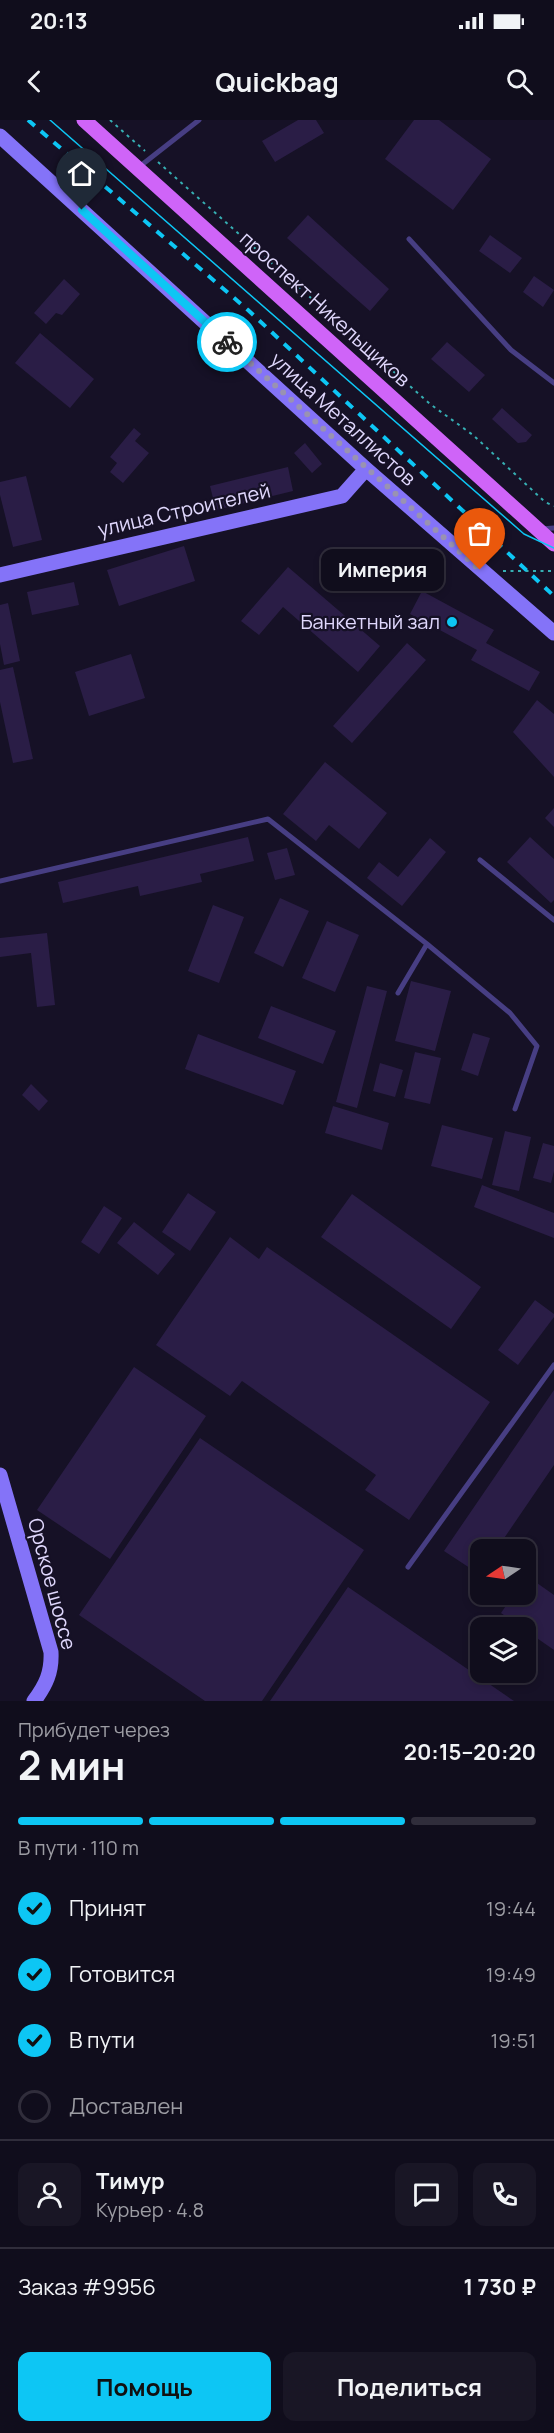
<!DOCTYPE html>
<html lang="ru">
<head>
<meta charset="utf-8">
<style>
  body { margin:0; font-family:Manrope,sans-serif; background:#191625; color:#f1f3f6; height:100vh; display:flex; flex-direction:column; font-size:22px; white-space:nowrap }
  * { box-sizing:border-box; margin:0 }
  p { font-size:20px; color:#9c9ca3 }
  .icon { flex:none; width:33px; height:33px; fill:none; stroke:currentColor; stroke-width:2; stroke-linecap:round; stroke-linejoin:round }
  .map { position:relative; height:1581px; overflow:hidden }
  .panel { display:flex; flex-direction:column; background:#100d1c; flex:1 }
  .panel>* { flex:none }
  .needle { width:39px; rotate:257deg }
  .buttons { position:absolute; left:470px; top:1419px; display:grid; gap:12px }
  .buttons a { display:grid; place-items:center; width:66px; height:66px; border-radius:12px; background:#100d1c; box-shadow:0 3px 9px #0003,0 0 0 2px #302d3b; font-size:30px }
  .pin { position:absolute; display:grid; place-items:center; width:51px; height:51px; color:#fff; margin:-62px -26px; border-radius:50% 50% 50% 0; rotate:-45deg; box-shadow:0 0 6px #0007 }
  .pin .icon { rotate:45deg }
  .courier { position:absolute; display:grid; place-items:center; width:60px; height:60px; margin:-30px; border:4px solid #0dc6f4; border-radius:50%; background:#fff; color:#222; box-shadow:0 2px 8px #0007 }
  .bubble { position:absolute; height:42px; border-radius:12px; background:#100d1c; box-shadow:0 3px 9px #0003,0 0 0 2px #302d3b; font-size:20px; font-weight:700; line-height:42px; text-align:center }
  .overview em { font-style:normal; font-weight:700 }
  .overview div { display:flex; flex-direction:column-reverse }
  .overview { display:flex; align-items:center; justify-content:space-between; height:102px; padding:0 18px }
  h1 { font-size:39px; font-weight:700; line-height:45px }
  .bar { display:grid; grid-template-columns:repeat(4,1fr); gap:9px 6px; align-content:center; height:72px; padding:0 18px }
  .bar i { height:8px; border-radius:4px; background:#302d3b }
  .bar .current { background:#0dc6f4 }
  .bar p { grid-column:span 4 }
  .line { display:flex; align-items:center; gap:15px; padding:0 18px; border-top:2px solid #302d3b }
  .line div { flex:1 }
  .round { display:grid; place-items:center; flex:none; width:63px; height:63px; border-radius:12px; background:#191625 }
  ol { padding:0 18px; list-style:none }
  li { display:flex; align-items:center; gap:18px; height:66px }
  li p { margin-inline-start:auto }
  li .icon { padding:6px; border-radius:50%; background:#0dc6f4; color:#111; stroke-width:4 }
  li:last-child { color:#9c9ca3 }
  li i { width:33px; height:33px; border:3px solid #302d3b; border-radius:50% }
  .button { display:flex; gap:12px; margin-top:auto; padding:12px 18px }
  .button a { flex:1; height:69px; border-radius:12px; background:#0dc6f4; color:#111; font-size:24px; font-weight:700; line-height:69px; text-align:center }
  .button a+a { background:#191625; color:#f1f3f6 }
  .status { display:flex; justify-content:space-between; align-items:center; height:42px; padding:0 30px; background:#100d1c; direction:ltr }
  .status svg { height:16px; fill:currentColor }
  header { display:flex; justify-content:space-between; align-items:center; height:78px; padding:0 18px; background:#100d1c; font-size:27px; font-weight:700 }
  .map>svg:first-child { display:block }
  .building { fill:#2a1d46 }
  .lines { fill:none; stroke-linecap:round; stroke-linejoin:round }
  .path { stroke:#36afb3; stroke-width:2; stroke-dasharray:3 4.5; stroke-linecap:butt }
  .lane { stroke:#473e83; stroke-width:5 }
  .secondary { stroke:#8473f8; stroke-width:15 }
  .primary { stroke:#cf64f8; stroke-width:15 }
  .tram { stroke:#0dc6f4; stroke-width:1.5 }
  .rail { stroke:#0dc6f4; stroke-width:4; stroke-dasharray:9 8; stroke-linecap:butt }
  .done { stroke:#9992b2; stroke-width:6; stroke-dasharray:0 10.8 }
  .route { stroke:#0dc6f4; stroke-width:8 }
  .poi-dot { fill:#0dc6f4; stroke:#161126; stroke-width:2 }
  .labels { text-anchor:middle; stroke-width:4.5; stroke-linejoin:round; paint-order:stroke }
  .street-label { font-size:20px; fill:#e0d8fd; stroke:#161126 }
  .poi-label { font-size:20px; fill:#e0d8fd; stroke:#161126; text-anchor:end }
</style>
</head>
<body>
<div class="status"><b>20:13</b><svg viewBox="0 0 49 12"><path d="M0 12V9h3v3zM5 12V6h3v6zM10 12V3h3v9zM15 12V0h3v12zM26 1h20v11H26zM47 4h2v5h-2z"/></svg></div>
<header><svg class="icon" aria-label="back" viewBox="0 0 24 24"><path d="M15 5l-7 7 7 7"/></svg>Quickbag<svg class="icon" aria-label="search" viewBox="0 0 24 24"><circle cx="10" cy="10" r="6"/><path d="M15 15l6 6"/></svg></header>
<div class="map">
<svg width="554" height="1581" viewBox="0 0 554 1581">
  <rect width="100%" height="100%" fill="#161126"/>
  <!-- building -->
  <path class="building" d="M298,0H316L324,13L275,42L262,21Z
    M414,0H439L491,39L453,90L385,39Z
    M308,95L389,169L370,191L287,118Z
    M490,115L522,138L510,153L479,131Z
    M534,156L554,170L543,187L523,172Z
    M64,159L80,174L62,195L56,193L46,204L34,193Z
    M40,213L94,259L70,288L15,243Z
    M447,222L485,255L469,272L431,239Z
    M502,288L532,315L526,322L518,323L492,299Z
    M134,308L141,314L135,321L149,333L123,363L110,352L117,343L110,337Z
    M305,323L322,344L312,353L294,333Z
    M288,347L293,371L216,390L210,366Z
    M26,356L42,420L13,427L0,375V362Z
    M184,426L195,461L119,486L107,450Z
    M288,447L380,526L358,552L283,487L259,515L241,501Z
    M74,462L79,485L32,495L27,472Z
    M422,471L494,510L486,523L540,552L529,571L471,540L477,530L410,494Z
    M8,483L20,541L4,545L0,524V485Z
    M407,523L426,540L352,623L333,606Z
    M131,534L145,578L89,596L75,552Z
    M13,547L33,639L13,643L0,582V550Z
    M537,580L554,594V657L513,612Z
    M325,642L387,693L359,729L329,705L316,721L283,694Z
    M554,688V707L545,698Z
    M248,717L254,741L200,754L202,762L140,776L138,766L63,783L58,762Z
    M530,717L554,739V780L551,783L507,742Z
    M430,718L446,732L402,786L367,758L379,742L398,757Z
    M287,728L295,755L275,760L267,733Z
    M280,778L309,791L283,847L254,833Z
    M213,785L244,797L219,863L188,851Z
    M327,801L359,815L335,872L302,858Z
    M47,813L55,885L37,887L31,833L0,837V818Z
    M411,861L451,871L435,931L395,921Z
    M367,866L387,871L357,988L336,982Z
    M271,886L336,911L323,944L258,918Z
    M473,913L490,918L478,956L461,950Z
    M198,914L296,951L283,985L185,949Z
    M415,932L441,938L430,984L404,978Z
    M380,943L403,950L395,977L373,971Z
    M31,964L48,981L39,991L22,975Z
    M333,986L389,1003L382,1030L325,1013Z
    M442,1005L493,1018L482,1059L431,1046Z
    M505,1011L531,1017L519,1071L492,1065Z
    M543,1023L554,1026V1051L551,1063L533,1058Z
    M482,1065L554,1093V1118L474,1087Z
    M188,1073L216,1092L190,1131L162,1112Z
    M352,1074L481,1167L451,1209L321,1117Z
    M104,1086L122,1098L99,1134L81,1122Z
    M134,1102L175,1134L158,1155L117,1123Z
    M230,1117L259,1139L267,1127L490,1282L409,1400L365,1370L376,1355L242,1261L230,1276L156,1225Z
    M535,1180L554,1194V1197L518,1245L498,1230Z
    M134,1247L206,1296L110,1439L37,1390Z
    M554,1270V1345L496,1430H480L479,1454L444,1431Z
    M200,1318L364,1430L262,1581H205L79,1495Z
    M527,1456L554,1475V1530L501,1493L514,1474H525Z
    M348,1467L514,1581H270Z"/>
  <g class="lines">
    <!-- path -->
    <path class="path" d="M110,0L145,31
      M158,42L430,284L473,315L545,382L554,386
      M503,451H554"/>
    <!-- lane -->
    <path class="lane" d="M139,47L199,0
      M409,119L511,230L554,263
      M541,409L554,408
      M480,740L554,800
      M0,761L268,699L427,824L510,893L537,926L515,989
      M398,873L427,824
      M408,1447L554,1245"/>
    <!-- secondary -->
    <path class="secondary" d="M0,16L366,349L554,513
      M0,455L342,376L366,349
      M0,1355L51,1532C52,1552 46,1565 34,1581"/>
    <!-- primary -->
    <path class="primary" d="M84,0L554,424"/>
    <!-- tram -->
    <path class="tram" d="M50,0L524,414L554,428"/>
    <!-- rail -->
    <path class="rail" d="M28,0L248,190L554,476"/>
  </g>
  <g class="lines">
    <!-- done -->
    <path class="done" d="M227,222L480,450"/>
    <!-- route -->
    <path class="route" d="M82,90L227,222"/>
  </g>
  <!-- markers -->
  <circle class="poi-dot" cx="452" cy="502" r="6"/>
  <g class="labels">
    <!-- street labels -->
    <g class="street-label">
      <text transform="translate(325 189) rotate(42)" y="7">проспект Никельщиков</text>
      <text transform="translate(343 299) rotate(42)" y="7">улица Металлистов</text>
      <text transform="translate(184 390) rotate(-13)" y="7">улица Строителей</text>
      <text transform="translate(52 1464) rotate(75)" y="7">Орское шоссе</text>
    </g>
    <!-- poi labels -->
    <g class="poi-label">
      <text x="440" y="509">Банкетный зал</text>
    </g>
  </g>
</svg>
<div class="buttons">
<a><svg class="needle" viewBox="-14 -14 28 28"><path d="M0-13l5 13h-10z" fill="#e53935"/><path d="M0 13l5-13h-10z" fill="#9c9ca3"/></svg></a>
<a><svg class="icon" aria-label="layers" viewBox="0 0 24 24"><path d="M12 4l9 5-9 5-9-5zM3 14l9 5 9-5"/></svg></a>
</div>
<div class="pin" style="left:480px;top:450px;background:#ea580c"><svg class="icon" aria-label="bag" viewBox="0 0 24 24"><path d="M5 8h14l-1 12H6zM9 8a3 3 0 0 1 6 0"/></svg></div>
<div class="pin" style="left:82px;top:90px;background:#1f2937"><svg class="icon" aria-label="home" viewBox="0 0 24 24"><path d="M3 11l9-7 9 7M6 9v11h12V9"/></svg></div>
<div class="courier" style="left:227px;top:222px"><svg class="icon" aria-label="bike" viewBox="0 0 24 24"><circle cx="6" cy="16" r="4"/><circle cx="18" cy="16" r="4"/><path d="M6 16l4-8h5l3 8M10 8l3 8H6M13 5h3"/></svg></div>
<div class="bubble" style="left:321px;top:429px;width:123px">Империя</div>
</div>
<section class="panel">
<div class="overview"><div><h1>2 мин</h1><p>Прибудет через</p></div><em>20:15–20:20</em></div>
<div class="bar"><i class="current"></i><i class="current"></i><i class="current"></i><i></i><p>В пути · 110 m</p></div>
<ol>
<li><svg class="icon" aria-label="check" viewBox="0 0 24 24"><path d="M5 12l5 5 9-10"/></svg>Принят<p>19:44</p></li>
<li><svg class="icon" aria-label="check" viewBox="0 0 24 24"><path d="M5 12l5 5 9-10"/></svg>Готовится<p>19:49</p></li>
<li><svg class="icon" aria-label="check" viewBox="0 0 24 24"><path d="M5 12l5 5 9-10"/></svg>В пути<p>19:51</p></li>
<li><i></i>Доставлен</li>
</ol>
<div class="line" style="height:108px"><a class="round"><svg class="icon" aria-label="person" viewBox="0 0 24 24"><circle cx="12" cy="8" r="4"/><path d="M4 21q1-7 8-7t8 7"/></svg></a><div><b>Тимур</b><p>Курьер · 4.8</p></div><a class="round"><svg class="icon" aria-label="chat" viewBox="0 0 24 24"><path d="M4 5h16v11H9l-5 4z"/></svg></a><a class="round"><svg class="icon" aria-label="phone" viewBox="0 0 24 24"><path d="M5 4h4l2 5-3 2q2 4 5 5l2-3 5 2v4C11 20 4 13 5 4z"/></svg></a></div>
<div class="line" style="height:78px"><div>Заказ #9956</div><b>1 730 ₽</b></div>
<div class="button"><a>Помощь</a><a>Поделиться</a></div>
</section>
</body>
</html>
